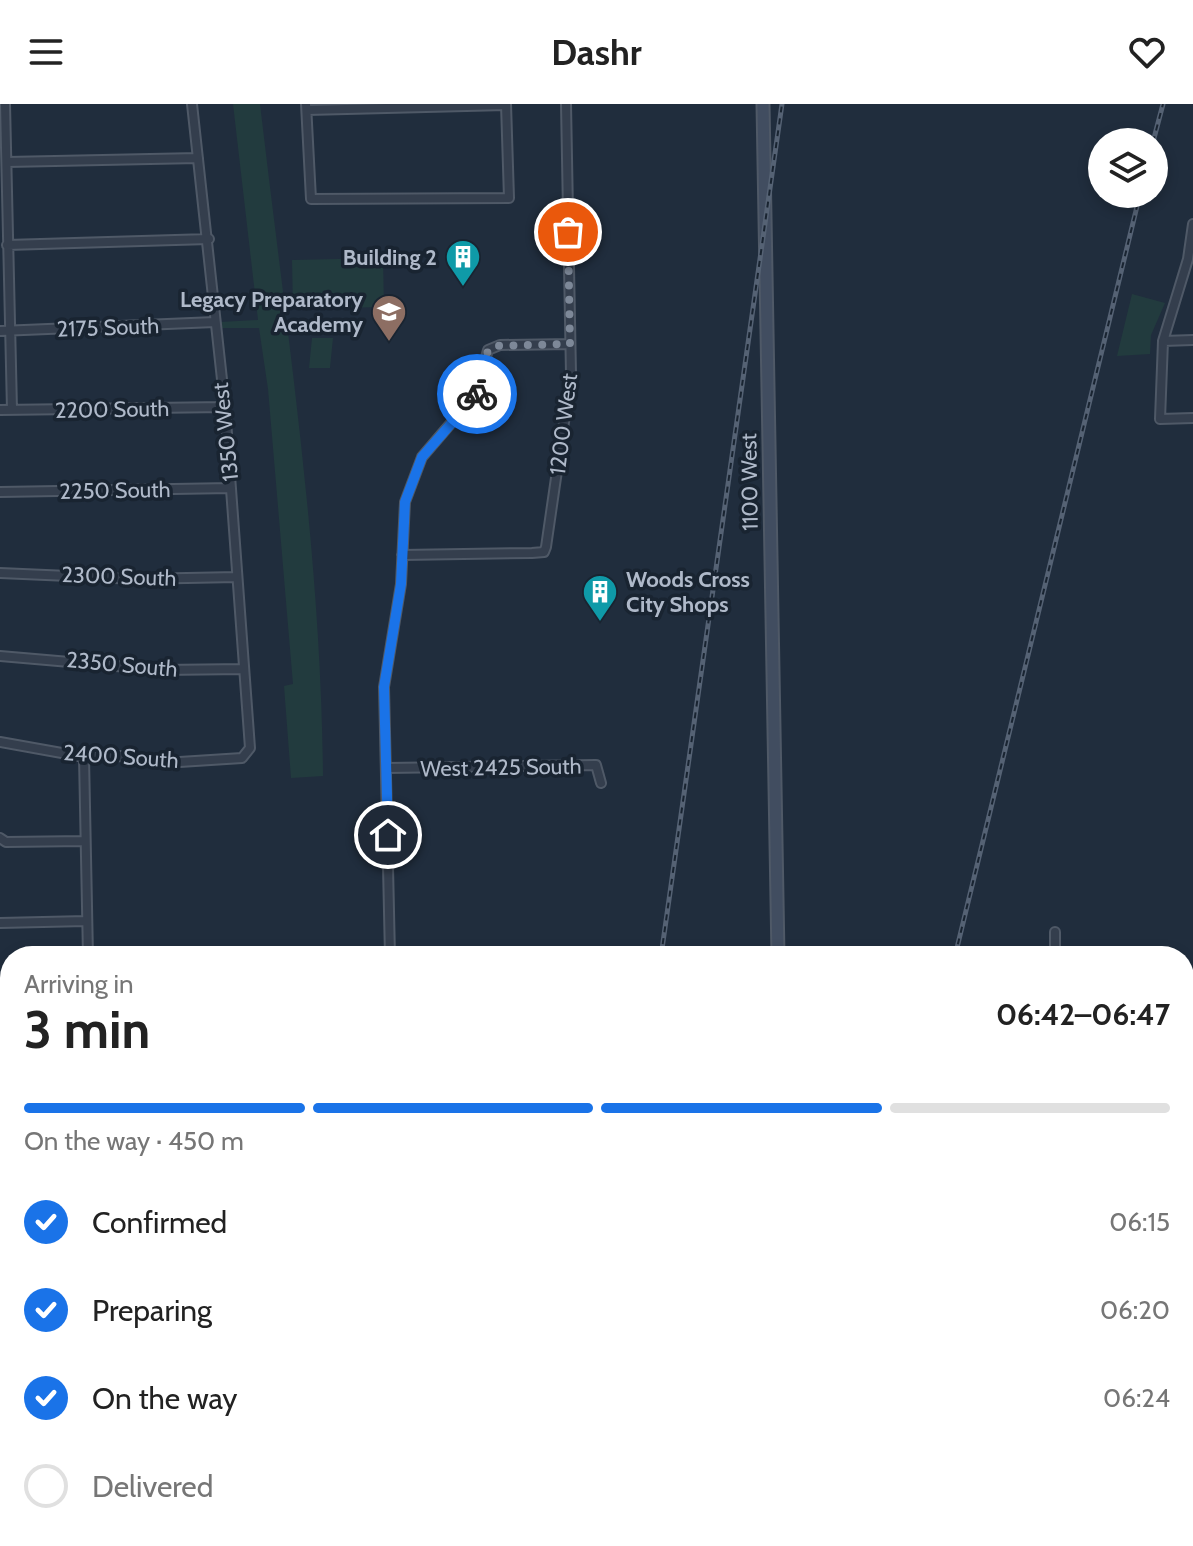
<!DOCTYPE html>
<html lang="en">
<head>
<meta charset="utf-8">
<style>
  body { margin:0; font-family:Cabin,sans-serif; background:#f2f2f2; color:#222; height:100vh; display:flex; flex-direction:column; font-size:30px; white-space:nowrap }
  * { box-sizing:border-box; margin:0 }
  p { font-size:26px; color:#767676 }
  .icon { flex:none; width:44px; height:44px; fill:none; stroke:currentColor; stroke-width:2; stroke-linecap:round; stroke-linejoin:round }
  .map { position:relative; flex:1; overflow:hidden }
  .drawer { position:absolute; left:0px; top:842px; width:1194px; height:600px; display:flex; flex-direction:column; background:#fff; border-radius:32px 32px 0 0; box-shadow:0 4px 12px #0003 }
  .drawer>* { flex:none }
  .fabs { position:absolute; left:1088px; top:24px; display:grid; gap:16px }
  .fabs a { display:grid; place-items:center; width:80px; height:80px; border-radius:50%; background:#fff; box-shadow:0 4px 12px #0003; font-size:40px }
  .pin { position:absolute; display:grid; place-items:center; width:68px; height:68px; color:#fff; margin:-34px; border:4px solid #fff; border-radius:50%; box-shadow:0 2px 8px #0007 }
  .courier { position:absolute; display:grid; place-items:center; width:80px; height:80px; margin:-40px; border:6px solid #1a73e8; border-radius:50%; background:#fff; color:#222; box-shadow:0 2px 10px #0007 }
  .headline em { font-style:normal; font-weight:800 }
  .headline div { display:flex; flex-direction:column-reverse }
  .headline { display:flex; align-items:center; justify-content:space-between; height:136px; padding:0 24px }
  h1 { font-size:52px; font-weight:800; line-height:60px }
  .bar { display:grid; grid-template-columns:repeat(4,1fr); gap:12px 8px; align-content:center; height:96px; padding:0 24px }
  .bar i { height:10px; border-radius:6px; background:#e0e0e0 }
  .bar .active { background:#1a73e8 }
  .bar p { grid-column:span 4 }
  ol { padding:0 24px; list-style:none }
  li { display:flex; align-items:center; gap:24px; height:88px }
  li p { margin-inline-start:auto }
  li .icon { padding:8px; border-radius:50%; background:#1a73e8; color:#fff; stroke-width:4 }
  li:last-child { color:#767676 }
  li i { width:44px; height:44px; border:4px solid #e0e0e0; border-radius:50% }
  header { display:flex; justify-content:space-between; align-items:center; height:104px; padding:0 24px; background:#fff; font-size:36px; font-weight:800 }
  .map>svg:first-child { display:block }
  .green { fill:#223b3e }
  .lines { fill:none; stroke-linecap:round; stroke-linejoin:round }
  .street-casing { stroke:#4f5967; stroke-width:12 }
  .secondary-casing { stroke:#4f5967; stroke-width:15 }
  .street { stroke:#343e4d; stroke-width:8 }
  .secondary { stroke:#414d60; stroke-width:11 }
  .rail-casing { stroke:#556274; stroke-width:5 }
  .rail { stroke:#192431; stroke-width:2; stroke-dasharray:6; stroke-linecap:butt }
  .done { stroke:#7d8898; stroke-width:8; stroke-dasharray:0 14.4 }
  .route { stroke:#1a73e8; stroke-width:10 }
  .labels { text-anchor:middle; stroke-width:7; stroke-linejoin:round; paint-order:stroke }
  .poi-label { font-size:22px; font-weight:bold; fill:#afb9c9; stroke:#192431; text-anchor:end }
  .street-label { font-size:22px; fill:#afb9c9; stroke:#192431 }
</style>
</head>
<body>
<header><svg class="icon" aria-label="menu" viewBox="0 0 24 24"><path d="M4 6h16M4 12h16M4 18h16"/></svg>Dashr<svg class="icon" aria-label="heart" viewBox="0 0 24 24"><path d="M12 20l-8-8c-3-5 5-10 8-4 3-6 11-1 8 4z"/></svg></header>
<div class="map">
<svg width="1193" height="1442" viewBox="0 0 1193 1442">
  <rect width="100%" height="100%" fill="#202d3d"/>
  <!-- green -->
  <path class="green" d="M233,0H260C286,224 321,445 323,672L291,674L284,582L293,580L268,285L259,224H220V218L258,216Z
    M383,154L384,203L293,205L292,156Z
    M1132,190L1165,199L1151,231L1150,250L1117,252Z
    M312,234H333L330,264H309Z"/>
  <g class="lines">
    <defs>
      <path id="street" d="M5,0L12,306
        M306,0L311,95L509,94L506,0
        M307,6L506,1
        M7,58L198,54
        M1193,120L1188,155L1163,237L1160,315L1193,314
        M7,141L209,135
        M0,227L215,218
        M1163,237L1193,236
        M0,306L225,303
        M0,388L231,384
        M402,451L532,449L544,448L546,443L571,270L566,0
        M0,469L137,475L237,473
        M0,552L162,566L244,565
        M0,638L84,653L121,652L164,659L242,654L250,644L225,303L192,0
        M84,653L88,852
        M386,664L596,661L601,679
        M0,734L6,738L84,737
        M0,819L86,817
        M1055,828V852
        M390,852L384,583L401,480L405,398L422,353L476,290L488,246L500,241L570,240
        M0,896L10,899
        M0,1347H10
        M1184,1360L1193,1359"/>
      <path id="secondary" d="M763,0L778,852
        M1184,948H1193
        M0,969H10
        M26,1432V1442
        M788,1432V1442"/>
    </defs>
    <!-- street casing -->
    <use href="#street" class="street-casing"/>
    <!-- secondary casing -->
    <use href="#secondary" class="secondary-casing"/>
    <!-- street -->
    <use href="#street" class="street"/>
    <!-- secondary -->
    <use href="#secondary" class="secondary"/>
    <defs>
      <path id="rail" d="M1153,38L1163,0
        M661,852L782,0
        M955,852L1140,90
        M1184,1182L1193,1181
        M1024,1432V1442
        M577,1442L579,1432
        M802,1442L804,1432"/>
    </defs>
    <!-- rail casing -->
    <use href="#rail" class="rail-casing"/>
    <!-- rail -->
    <use href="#rail" class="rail"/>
  </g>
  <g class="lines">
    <!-- done -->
    <path class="done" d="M477,290L485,251L494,242L570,240L568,128"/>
    <!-- route -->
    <path class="route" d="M388,731L384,583L401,480L405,398L422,353L477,290"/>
  </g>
  <!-- icons -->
  <defs>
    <symbol id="building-pin" viewBox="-11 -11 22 30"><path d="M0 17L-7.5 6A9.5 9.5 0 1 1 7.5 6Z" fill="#0f9aa8" stroke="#192431"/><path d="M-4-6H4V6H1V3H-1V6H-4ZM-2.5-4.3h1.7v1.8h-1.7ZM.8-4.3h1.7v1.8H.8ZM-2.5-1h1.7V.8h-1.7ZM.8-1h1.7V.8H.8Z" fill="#fff"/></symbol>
    <symbol id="school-pin" viewBox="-11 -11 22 30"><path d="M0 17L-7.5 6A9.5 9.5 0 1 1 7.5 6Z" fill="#8d6e63" stroke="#192431"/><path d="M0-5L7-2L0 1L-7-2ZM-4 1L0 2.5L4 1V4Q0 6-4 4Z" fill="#fff"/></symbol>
  </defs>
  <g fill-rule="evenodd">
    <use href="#building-pin" x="443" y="133" width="40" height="54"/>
    <use href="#school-pin" x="369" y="188" width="40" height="54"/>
    <use href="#building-pin" x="580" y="468" width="40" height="54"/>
  </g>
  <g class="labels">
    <!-- poi labels -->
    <g class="poi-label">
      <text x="437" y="161">Building 2</text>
      <text x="363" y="203">Legacy Preparatory<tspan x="363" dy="25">Academy</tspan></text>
      <text x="626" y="483" text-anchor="start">Woods Cross<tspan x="626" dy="25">City Shops</tspan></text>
    </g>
    <!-- street labels -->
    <g class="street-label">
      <text transform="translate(108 223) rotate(-2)" y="8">2175 South</text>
      <text transform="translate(112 305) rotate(-1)" y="8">2200 South</text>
      <text transform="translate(563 320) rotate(-83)" y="8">1200 West</text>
      <text transform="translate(225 328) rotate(-96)" y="8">1350 West</text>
      <text transform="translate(749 378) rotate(-91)" y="8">1100 West</text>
      <text transform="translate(115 386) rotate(-1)" y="8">2250 South</text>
      <text transform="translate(119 472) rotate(2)" y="8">2300 South</text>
      <text transform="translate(122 560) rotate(5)" y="8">2350 South</text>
      <text transform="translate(121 652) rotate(4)" y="8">2400 South</text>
      <text transform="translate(501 663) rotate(-1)" y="8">West 2425 South</text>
    </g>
  </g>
</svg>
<div class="fabs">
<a><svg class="icon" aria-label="layers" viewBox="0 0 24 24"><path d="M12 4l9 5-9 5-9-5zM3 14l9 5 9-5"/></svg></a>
</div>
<div class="pin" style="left:568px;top:128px;background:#ea580c"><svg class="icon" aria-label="bag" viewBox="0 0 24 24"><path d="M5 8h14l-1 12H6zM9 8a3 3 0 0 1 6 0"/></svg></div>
<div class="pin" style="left:388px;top:731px;background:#1f2937"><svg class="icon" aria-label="home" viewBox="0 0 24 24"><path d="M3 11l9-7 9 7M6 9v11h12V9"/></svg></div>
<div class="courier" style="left:477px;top:290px"><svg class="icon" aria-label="bike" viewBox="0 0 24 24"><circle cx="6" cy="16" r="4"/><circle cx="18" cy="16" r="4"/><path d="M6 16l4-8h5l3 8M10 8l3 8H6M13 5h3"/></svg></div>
<section class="drawer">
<div class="headline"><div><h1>3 min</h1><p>Arriving in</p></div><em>06:42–06:47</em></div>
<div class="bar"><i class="active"></i><i class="active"></i><i class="active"></i><i></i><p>On the way · 450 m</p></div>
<ol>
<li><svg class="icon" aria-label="check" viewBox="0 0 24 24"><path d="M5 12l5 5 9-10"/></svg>Confirmed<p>06:15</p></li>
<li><svg class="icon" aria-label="check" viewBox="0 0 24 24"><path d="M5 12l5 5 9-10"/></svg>Preparing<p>06:20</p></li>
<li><svg class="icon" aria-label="check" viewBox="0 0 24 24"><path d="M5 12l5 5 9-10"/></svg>On the way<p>06:24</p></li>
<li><i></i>Delivered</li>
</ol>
</section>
</div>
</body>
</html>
